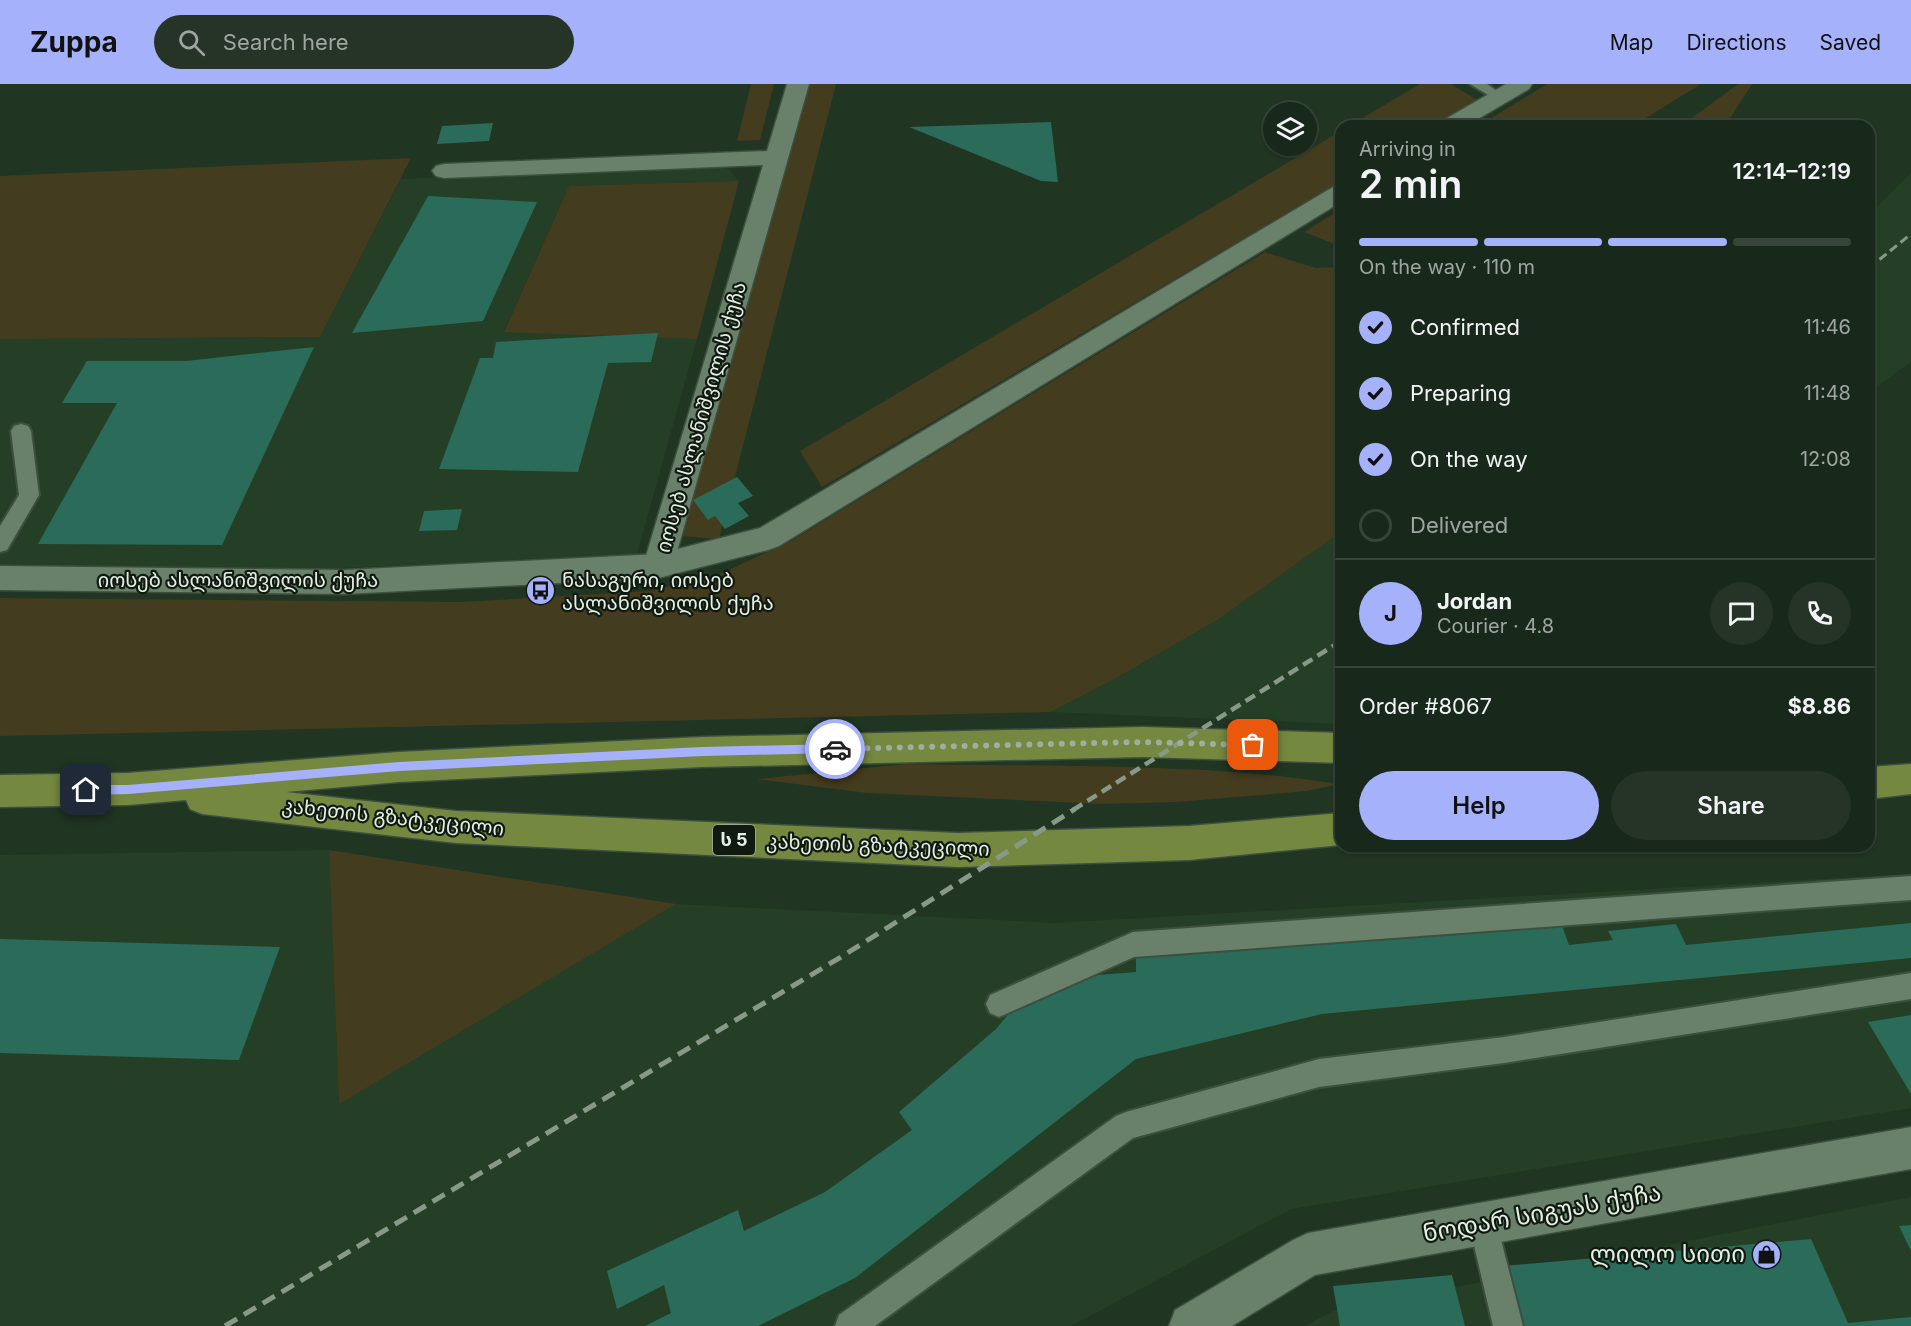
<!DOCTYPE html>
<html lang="en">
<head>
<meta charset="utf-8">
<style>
  body { margin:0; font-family:Inter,"Noto Sans Georgian",sans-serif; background:#253427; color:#f1f3f6; height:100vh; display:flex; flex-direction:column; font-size:22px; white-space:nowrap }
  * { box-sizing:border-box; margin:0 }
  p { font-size:20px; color:#9fa6a2 }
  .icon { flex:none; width:33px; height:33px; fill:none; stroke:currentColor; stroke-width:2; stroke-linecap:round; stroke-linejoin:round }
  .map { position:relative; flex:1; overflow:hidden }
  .details { position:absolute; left:1335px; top:36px; width:540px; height:732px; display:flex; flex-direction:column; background:#18281a; border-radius:18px; box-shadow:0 2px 4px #0004,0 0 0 2px #364439 }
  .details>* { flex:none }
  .fabs { position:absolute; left:1263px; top:18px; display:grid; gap:12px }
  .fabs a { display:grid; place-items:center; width:54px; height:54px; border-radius:50%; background:#18281a; box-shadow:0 2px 4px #0004,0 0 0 2px #364439; font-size:30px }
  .pin { position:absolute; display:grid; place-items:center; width:51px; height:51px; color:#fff; margin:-26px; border-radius:12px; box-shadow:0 3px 9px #0006 }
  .courier { position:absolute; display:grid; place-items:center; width:60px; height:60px; margin:-30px; border:4px solid #a6b1fc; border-radius:50%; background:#fff; color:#222; box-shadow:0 2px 8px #0007 }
  .summary em { font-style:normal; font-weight:600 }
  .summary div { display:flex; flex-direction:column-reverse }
  .summary { display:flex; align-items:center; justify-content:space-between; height:102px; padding:0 24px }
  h1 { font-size:39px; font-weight:600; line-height:45px }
  .bar { display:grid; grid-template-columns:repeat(4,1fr); gap:9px 6px; align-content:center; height:72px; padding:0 24px }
  .bar i { height:8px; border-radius:4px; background:#364439 }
  .bar .active { background:#a6b1fc }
  .bar p { grid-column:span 4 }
  .line { display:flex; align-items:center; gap:15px; padding:0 24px; border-top:2px solid #364439 }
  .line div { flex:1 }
  .round { display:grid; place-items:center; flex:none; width:63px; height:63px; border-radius:32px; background:#253427 }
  ol { padding:0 24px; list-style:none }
  li { display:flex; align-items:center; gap:18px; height:66px }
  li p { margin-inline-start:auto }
  li .icon { padding:6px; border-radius:50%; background:#a6b1fc; color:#111; stroke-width:4 }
  li:last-child { color:#9fa6a2 }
  li i { width:33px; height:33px; border:3px solid #364439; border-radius:50% }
  .button { display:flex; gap:12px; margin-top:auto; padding:12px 24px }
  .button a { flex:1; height:69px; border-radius:36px; background:#a6b1fc; color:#111; font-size:24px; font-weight:600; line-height:69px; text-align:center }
  .button a+a { background:#253427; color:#f1f3f6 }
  header { display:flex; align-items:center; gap:36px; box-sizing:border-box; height:84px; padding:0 30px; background:#a6b1fc; color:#111 }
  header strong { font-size:28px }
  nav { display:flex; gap:33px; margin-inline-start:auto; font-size:21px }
  .search { width:420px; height:54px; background:#253427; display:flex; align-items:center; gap:15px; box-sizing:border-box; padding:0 21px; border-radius:33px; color:#9fa6a2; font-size:22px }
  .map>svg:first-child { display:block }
  .built { fill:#253f27 }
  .green { fill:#443c1f }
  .building { fill:#2b6b5a }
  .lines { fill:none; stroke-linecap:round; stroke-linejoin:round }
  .service-casing { stroke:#3d4f3f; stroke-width:4 }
  .minor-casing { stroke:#3d4f3f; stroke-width:3 }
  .tertiary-casing { stroke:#3d4f3f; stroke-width:3 }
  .trunk-casing { stroke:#3d4f3f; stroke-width:3 }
  .service { fill:#69806a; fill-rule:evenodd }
  .minor { fill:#69806a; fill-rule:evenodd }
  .tertiary { fill:#69806a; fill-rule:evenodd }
  .trunk { fill:#758840; fill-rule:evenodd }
  .rail-far2 { stroke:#889989; stroke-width:3; stroke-dasharray:9 4.5; stroke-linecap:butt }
  .rail-far1 { stroke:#889989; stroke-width:4.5; stroke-dasharray:11 6; stroke-linecap:butt }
  .rail { stroke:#889989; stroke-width:5; stroke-dasharray:14 8; stroke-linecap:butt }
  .route { fill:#a6b1fc }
  .done { stroke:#9eae9f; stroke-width:6; stroke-dasharray:0 10.8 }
  .labels { text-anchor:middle; stroke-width:4.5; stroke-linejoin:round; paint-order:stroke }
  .shield { fill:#111a11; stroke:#a3afa3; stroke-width:1.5 }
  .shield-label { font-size:18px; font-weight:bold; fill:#e2efe2 }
  .street-label { font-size:20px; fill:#e2efe2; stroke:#111a11 }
  .poi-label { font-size:20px; fill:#e2efe2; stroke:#111a11; text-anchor:start }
  .near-street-label { font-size:24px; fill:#e2efe2; stroke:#111a11 }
  .near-poi-label { font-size:24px; fill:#e2efe2; stroke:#111a11; text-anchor:end }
</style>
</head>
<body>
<header>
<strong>Zuppa</strong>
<div class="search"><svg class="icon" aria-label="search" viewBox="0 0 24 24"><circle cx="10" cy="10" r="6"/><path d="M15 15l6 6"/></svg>Search here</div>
<nav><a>Map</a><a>Directions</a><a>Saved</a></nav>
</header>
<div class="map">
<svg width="1911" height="1242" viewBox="0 0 1911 1242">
  <rect width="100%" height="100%" fill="#203522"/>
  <!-- built -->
  <path class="built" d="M726,82L739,97L569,102L504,247L697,255L637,470L257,488L0,482V255L320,253L401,95Z
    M1911,89V278L1869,308V130Z
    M1341,448V640L1050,628L1113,596L1219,535Z
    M329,766L339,1019L676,820L1056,839L1911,790V1024L1291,1125L1071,1242H0V771Z
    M1911,1113V1242H1305L1333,1227Z"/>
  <!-- green -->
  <path class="green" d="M751,0H774L760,56L737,57Z
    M808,0H836L719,455L681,452Z
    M1420,0H1451L1477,16L1434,42H1349Z
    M1547,0H1701L1633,42H1478Z
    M1738,0H1752L1725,42H1681Z
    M1341,47V97L822,403L800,367Z
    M411,74L320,253L0,255V92Z
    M739,97L697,255L504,248L569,102Z
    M1341,125V160L1332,159L1304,148Z
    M1265,168L1316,184L1341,183V448L1219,535L1113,596L1050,628L0,652V514L461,518L650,507L720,490L791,457Z
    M906,680C1050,683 1197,678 1340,700L1307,707L1177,718L1102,720L867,709L756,695Z
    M329,766L676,820L339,1020Z"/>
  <!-- building -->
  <path class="building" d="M1051,38L1058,98L1041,97L909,43Z
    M493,39L489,57L437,60L442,42Z
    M428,112L537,118L483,237L352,249Z
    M658,249L651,278L608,279L578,388L439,385L480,274H493L496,258Z
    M314,263L222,461L38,460L117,319H62L87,277H186Z
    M737,393L753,412L738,419L749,432L725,445L715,432L708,436L693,416Z
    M462,425L457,446L419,447L424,427Z
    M1560,836L1569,861L1613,856L1608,847L1676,840L1686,861L1911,839V874L1322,930L1136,975L855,1194L758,1242H645L671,1229L664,1201L617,1225L607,1187L738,1126L744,1147L825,1108L912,1046L899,1028L996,945L1016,921L1098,891L1136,888V874Z
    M0,855L280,863L239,976L0,969Z
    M1911,931V1010L1868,938Z
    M1911,1141V1167L1899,1142Z
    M1811,1155L1848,1239L1911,1233V1242H1521L1503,1182Z
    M1452,1191L1465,1242H1340L1333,1202Z"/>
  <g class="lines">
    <defs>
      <path id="service" d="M1470,0H1487L1505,13L1498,17Z
        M21,340L28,342L31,347L39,411L7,466L0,468V442L19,411L11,347L14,342Z
        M1911,792V816L1134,873L999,933L990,929L986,920L990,911L1133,848Z
        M1911,889V915L1504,979L1319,1003L1133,1054L875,1242H835L839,1231L1116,1032L1126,1028L1319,975L1504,953Z
        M1483,1126L1493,1130L1497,1140L1523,1242H1493L1469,1140L1473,1130Z"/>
      <path id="minor" d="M787,0H809L673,482L669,491L658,494L647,491L643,482L763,81L444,94L436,92L432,87L436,82L444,80L767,67Z
        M1911,1043V1085L1315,1191L1232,1242H1169L1175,1226L1293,1156L1308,1149Z"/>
      <path id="tertiary" d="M1506,0H1532L1529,5L1466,42H1439L1442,37Z
        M1341,101V118L779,462L768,466L658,494L345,510L0,506V482L345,486L658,470L760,444L1333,103Z"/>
      <path id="trunk" d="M1143,643L1341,649V679L1143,673L702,683L399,698L286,708L456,727L958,749L1189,742L1341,729V761L1189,776L958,783L456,759L202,730L190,725L186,716L128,721L0,723V691L128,689L399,668L702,653Z
        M1911,680V710L1869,715V683Z"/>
    </defs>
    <!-- service casing -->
    <use href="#service" class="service-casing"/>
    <!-- minor casing -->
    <use href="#minor" class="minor-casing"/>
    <!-- tertiary casing -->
    <use href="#tertiary" class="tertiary-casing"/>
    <!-- trunk casing -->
    <use href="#trunk" class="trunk-casing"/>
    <!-- service -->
    <use href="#service" class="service"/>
    <!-- minor -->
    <use href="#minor" class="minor"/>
    <!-- tertiary -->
    <use href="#tertiary" class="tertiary"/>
    <!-- trunk -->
    <use href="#trunk" class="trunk"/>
    <!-- rail-far2 -->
    <path class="rail-far2" d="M1869,184L1911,150"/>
    <!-- rail-far1 -->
    <path class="rail-far1" d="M1073,726L1341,557"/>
    <!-- rail -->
    <path class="rail" d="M225,1242L841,873L1075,725"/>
  </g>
  <!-- route -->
  <path class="route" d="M835,660L840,665L835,669L702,672L399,687L128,710L86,711L81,706L86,701H128L399,678L702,663Z"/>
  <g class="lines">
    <!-- done -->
    <path class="done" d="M835,665L1143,658L1253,661"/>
  </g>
  <!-- icons -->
  <defs>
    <symbol id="bus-disc" viewBox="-11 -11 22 22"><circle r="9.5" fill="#a6b1fc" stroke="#111a11"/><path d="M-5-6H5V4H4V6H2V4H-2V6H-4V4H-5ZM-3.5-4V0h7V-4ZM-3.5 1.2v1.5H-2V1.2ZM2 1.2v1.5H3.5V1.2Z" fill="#111"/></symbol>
    <symbol id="shop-disc" viewBox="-11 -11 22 22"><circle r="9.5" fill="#a6b1fc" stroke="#111a11"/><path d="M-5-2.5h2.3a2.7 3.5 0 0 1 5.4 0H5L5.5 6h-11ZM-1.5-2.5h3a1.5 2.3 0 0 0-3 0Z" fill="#111"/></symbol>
  </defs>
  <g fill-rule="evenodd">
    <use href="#bus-disc" x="524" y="490" width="33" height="33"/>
    <use href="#shop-disc" x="1750" y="1154" width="33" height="33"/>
  </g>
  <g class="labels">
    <!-- shield labels -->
    <rect class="shield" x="713" y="741" width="42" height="30" rx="4.5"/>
    <g class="shield-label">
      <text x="734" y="762">ს 5</text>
    </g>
    <!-- street labels -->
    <g class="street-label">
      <text transform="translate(701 333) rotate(-74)" y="7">იოსებ ასლანიშვილის ქუჩა</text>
      <text x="238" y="503">იოსებ ასლანიშვილის ქუჩა</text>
      <text transform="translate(393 733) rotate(6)" y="7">კახეთის გზატკეცილი</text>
      <text transform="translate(878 761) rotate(2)" y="7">კახეთის გზატკეცილი</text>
    </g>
    <!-- poi labels -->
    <g class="poi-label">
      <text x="562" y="503">ნასაგური, იოსებ<tspan x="562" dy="23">ასლანიშვილის ქუჩა</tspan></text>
    </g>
    <!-- near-street labels -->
    <g class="near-street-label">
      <text transform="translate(1542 1129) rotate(-10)" y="8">ნოდარ სიგუას ქუჩა</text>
    </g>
    <!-- near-poi labels -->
    <g class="near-poi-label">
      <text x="1745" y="1178">ლილო სითი</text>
    </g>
  </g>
</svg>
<div class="fabs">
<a><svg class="icon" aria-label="layers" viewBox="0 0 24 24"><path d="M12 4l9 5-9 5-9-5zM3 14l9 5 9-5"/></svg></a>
</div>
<div class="pin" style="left:1253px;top:661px;background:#ea580c"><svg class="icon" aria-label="bag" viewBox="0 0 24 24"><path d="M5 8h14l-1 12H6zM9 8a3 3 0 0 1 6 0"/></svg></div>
<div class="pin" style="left:86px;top:706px;background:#1f2937"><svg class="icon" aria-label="home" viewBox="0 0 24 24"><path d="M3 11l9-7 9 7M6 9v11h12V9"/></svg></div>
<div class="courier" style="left:835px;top:665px"><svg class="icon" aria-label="car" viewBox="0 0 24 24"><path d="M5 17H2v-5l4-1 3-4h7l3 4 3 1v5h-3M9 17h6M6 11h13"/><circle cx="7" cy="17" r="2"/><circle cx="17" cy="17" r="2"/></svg></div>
<section class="details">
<div class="summary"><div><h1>2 min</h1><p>Arriving in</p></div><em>12:14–12:19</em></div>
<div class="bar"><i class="active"></i><i class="active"></i><i class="active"></i><i></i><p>On the way · 110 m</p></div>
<ol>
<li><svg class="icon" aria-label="check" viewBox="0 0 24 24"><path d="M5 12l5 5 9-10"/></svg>Confirmed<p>11:46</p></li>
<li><svg class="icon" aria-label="check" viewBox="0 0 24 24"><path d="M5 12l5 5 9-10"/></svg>Preparing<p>11:48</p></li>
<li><svg class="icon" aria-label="check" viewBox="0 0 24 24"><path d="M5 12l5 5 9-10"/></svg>On the way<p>12:08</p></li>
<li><i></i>Delivered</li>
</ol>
<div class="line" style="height:108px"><b class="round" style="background:#a6b1fc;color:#111">J</b><div><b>Jordan</b><p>Courier · 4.8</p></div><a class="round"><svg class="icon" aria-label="chat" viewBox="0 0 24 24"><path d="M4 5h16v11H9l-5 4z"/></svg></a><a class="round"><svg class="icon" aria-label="phone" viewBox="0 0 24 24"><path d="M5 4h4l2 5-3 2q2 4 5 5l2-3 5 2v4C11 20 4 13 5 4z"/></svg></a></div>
<div class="line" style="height:78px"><div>Order #8067</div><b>$8.86</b></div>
<div class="button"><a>Help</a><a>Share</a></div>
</section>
</div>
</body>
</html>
